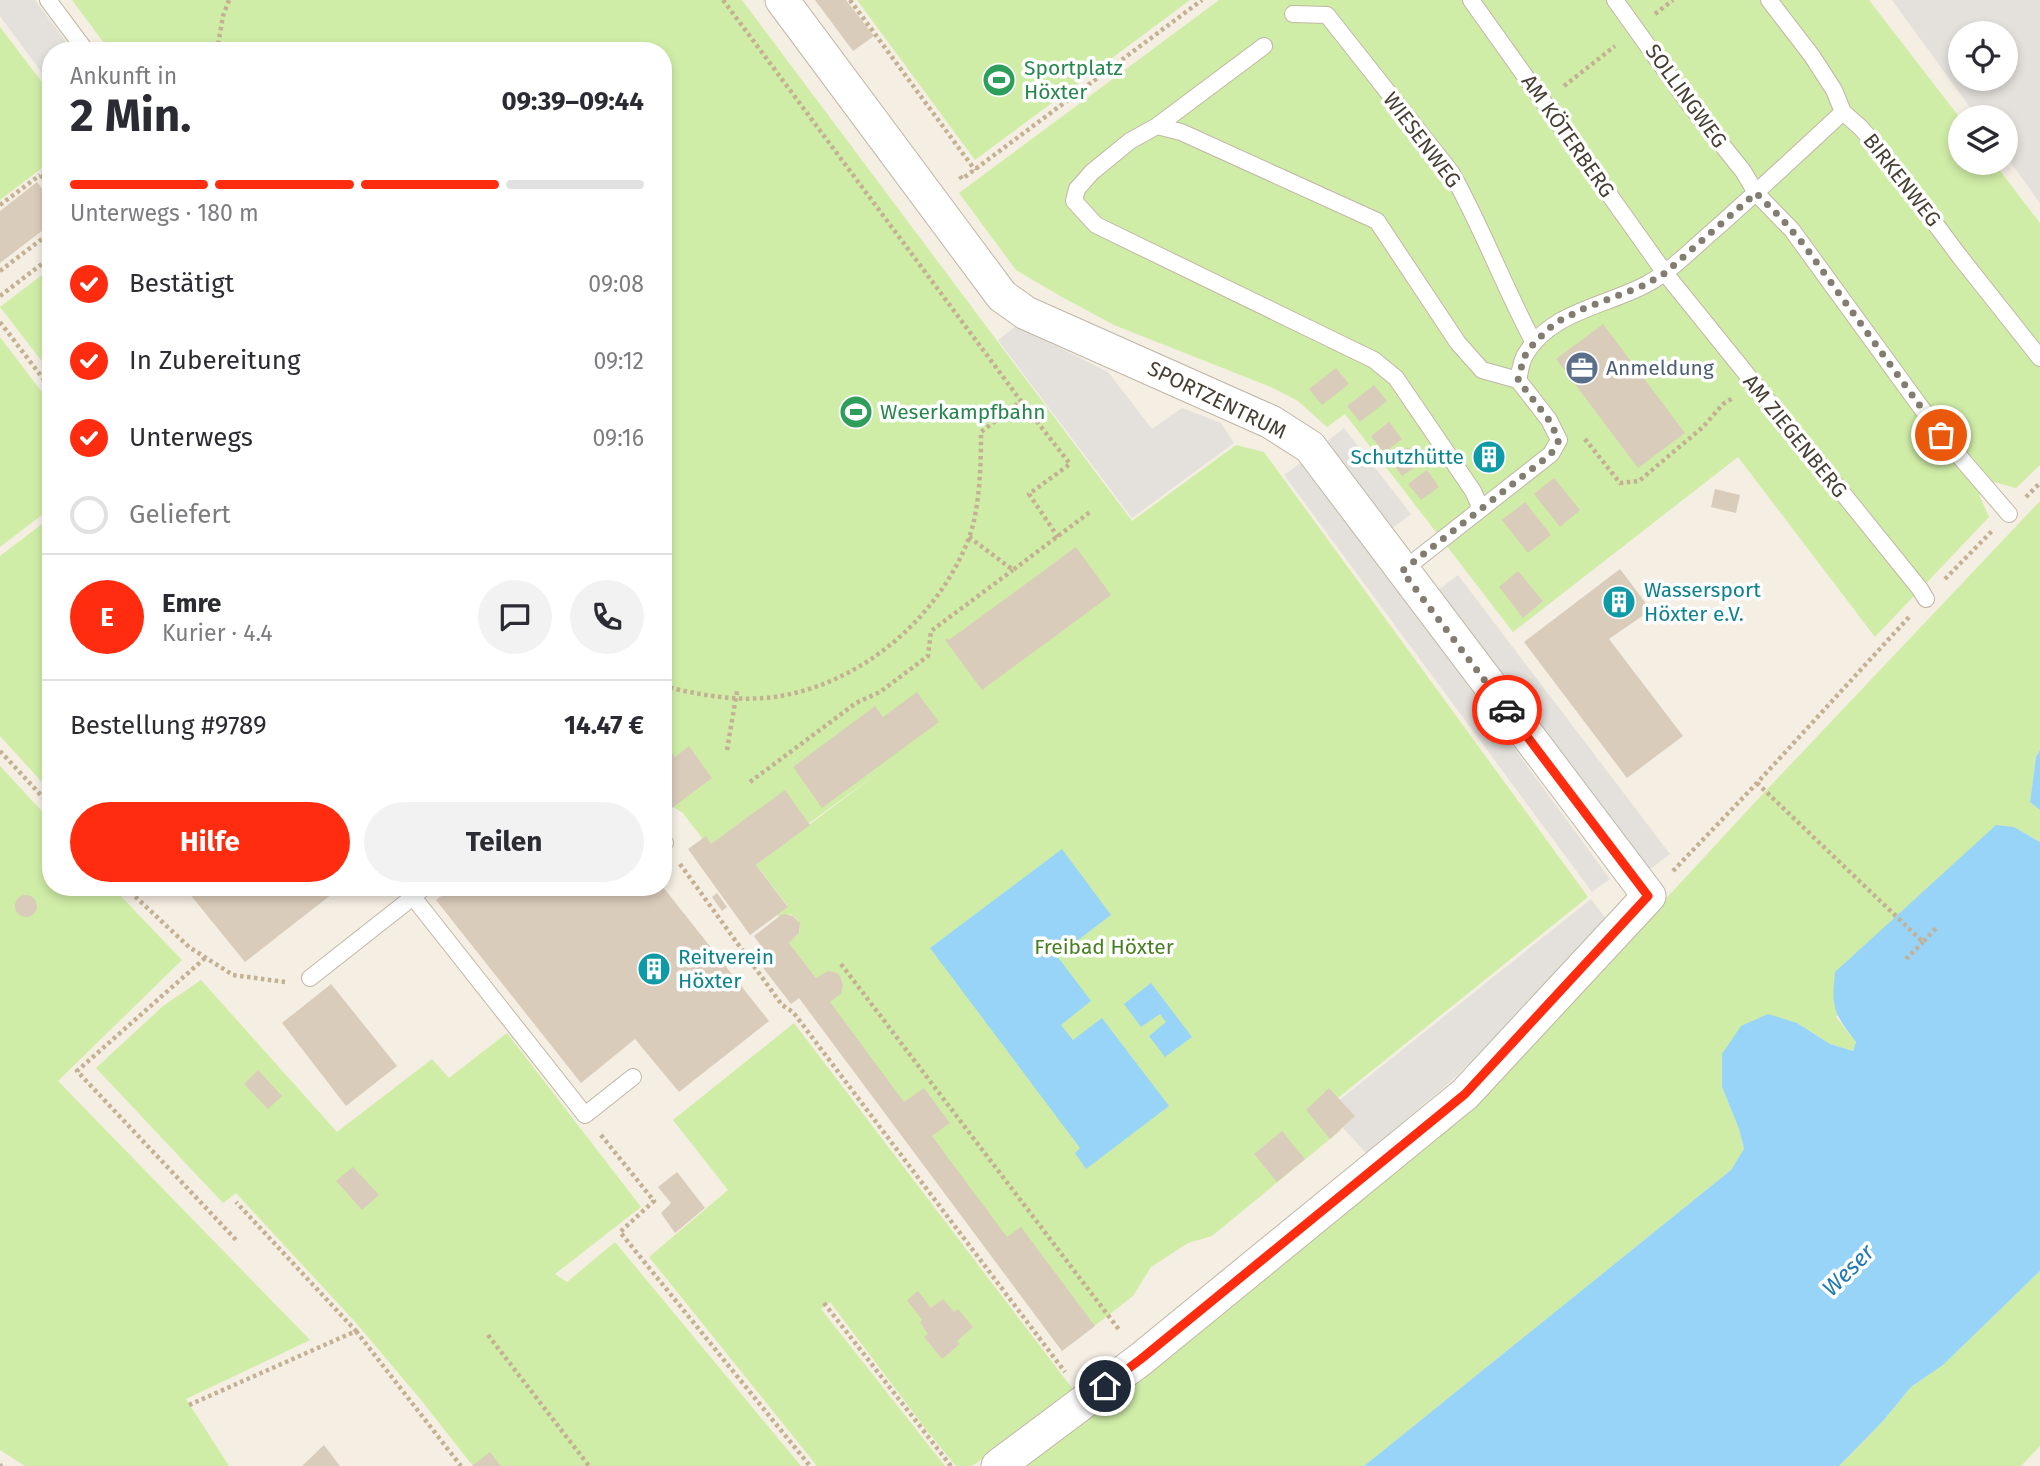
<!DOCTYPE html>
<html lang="de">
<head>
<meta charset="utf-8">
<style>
  body { margin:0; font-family:"Fira Sans",sans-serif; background:#f2f2f3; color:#2b2b33; height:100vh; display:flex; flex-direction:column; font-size:26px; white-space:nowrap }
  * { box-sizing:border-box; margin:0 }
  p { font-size:23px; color:#7c7c81 }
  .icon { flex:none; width:38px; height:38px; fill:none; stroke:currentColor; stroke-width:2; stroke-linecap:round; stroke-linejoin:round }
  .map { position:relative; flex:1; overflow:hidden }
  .panel { position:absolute; left:42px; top:42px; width:630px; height:854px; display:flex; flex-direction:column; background:#fff; border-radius:28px; box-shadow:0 4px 10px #0003 }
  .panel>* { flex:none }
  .tools { position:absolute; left:1948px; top:21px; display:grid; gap:14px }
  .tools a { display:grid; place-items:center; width:70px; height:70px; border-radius:50%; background:#fff; box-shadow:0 4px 10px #0003; font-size:35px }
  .pin { position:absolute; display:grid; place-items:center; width:60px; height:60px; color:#fff; margin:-30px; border:4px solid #fff; border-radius:50%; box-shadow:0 2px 7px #0007 }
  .courier { position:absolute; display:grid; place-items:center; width:70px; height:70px; margin:-35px; border:5px solid #ff2c0f; border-radius:50%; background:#fff; color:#222; box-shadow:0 2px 9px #0007 }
  .headline em { font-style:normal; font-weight:700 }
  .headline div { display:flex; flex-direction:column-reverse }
  .headline { display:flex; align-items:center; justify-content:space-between; height:119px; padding:0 28px }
  h1 { font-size:46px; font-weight:700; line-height:52px }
  .bar { display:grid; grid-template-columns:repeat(4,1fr); gap:10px 7px; align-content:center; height:84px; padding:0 28px }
  .bar i { height:9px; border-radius:5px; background:#e1e1e2 }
  .bar .on { background:#ff2c0f }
  .bar p { grid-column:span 4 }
  .line { display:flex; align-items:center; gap:18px; padding:0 28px; border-top:2px solid #e1e1e2 }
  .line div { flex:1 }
  .round { display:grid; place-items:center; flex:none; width:74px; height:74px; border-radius:37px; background:#f2f2f3 }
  ol { padding:0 28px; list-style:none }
  li { display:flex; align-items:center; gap:21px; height:77px }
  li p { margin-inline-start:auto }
  li .icon { padding:7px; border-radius:50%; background:#ff2c0f; color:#fff; stroke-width:4 }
  li:last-child { color:#7c7c81 }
  li i { width:38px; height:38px; border:4px solid #e1e1e2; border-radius:50% }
  .action { display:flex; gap:14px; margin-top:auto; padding:14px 28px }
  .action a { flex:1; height:80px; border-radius:42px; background:#ff2c0f; color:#fff; font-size:28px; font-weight:700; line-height:80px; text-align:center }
  .action a+a { background:#f2f2f3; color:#2b2b33 }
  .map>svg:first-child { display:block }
  .green { fill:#d0eda7 }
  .parking { fill:#e4e1dc; fill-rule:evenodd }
  .water { fill:#98d4f8 }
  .building { fill:#daccba }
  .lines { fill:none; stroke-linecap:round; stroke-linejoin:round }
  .service-casing { stroke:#c0b6a5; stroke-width:18 }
  .minor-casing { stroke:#c0b6a5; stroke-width:35 }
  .path { stroke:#c4b194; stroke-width:4.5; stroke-dasharray:3.5 3.5; stroke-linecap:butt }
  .service { stroke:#fff; stroke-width:16 }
  .minor { stroke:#fff; stroke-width:33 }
  .done { stroke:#837c71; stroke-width:7; stroke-dasharray:0 12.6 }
  .route { stroke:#ff2c0f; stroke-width:9 }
  .labels { text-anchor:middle; stroke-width:7; stroke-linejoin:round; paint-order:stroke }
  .leisure-label { font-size:21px; fill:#27864d; stroke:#fff; text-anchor:start }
  .street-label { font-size:21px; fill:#463e33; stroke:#fff }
  .service-label { font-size:21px; fill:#4e5e75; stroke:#fff; text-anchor:start }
  .culture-label { font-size:21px; fill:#0d838f; stroke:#fff; text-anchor:start }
  .park-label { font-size:21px; fill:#477e20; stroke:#fff }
  .water-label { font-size:23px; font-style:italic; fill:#1f7ab5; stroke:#fff }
</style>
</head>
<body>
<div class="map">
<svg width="2040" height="1466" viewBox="0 0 2040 1466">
  <rect width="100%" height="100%" fill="#f4eee3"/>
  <!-- green -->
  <path class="green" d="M72,0H742L1132,521L1236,445L1264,452L1588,897L1323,1110L1341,1130L1212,1236L1188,1243L1151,1267L1133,1296L1062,1351L796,993L816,978L789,943L799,933C801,924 799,918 790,914L779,917L777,915L788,906L756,865L883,769L733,879L683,813L670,805L663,796V51H110Z
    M857,0H1190L975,160Z
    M1219,0H1869L1960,118V163H1994L2040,223V465L2016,488L1994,482L1979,495L1989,517L1875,637L1738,457L1513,632L1345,414L1327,427L1298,401L1273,388L1114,325L1060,296L1016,270L959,193Z
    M0,27L51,94V161L0,200Z
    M51,268V373L0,307Z
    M0,337L51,404V508L0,547Z
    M2040,501V750L2036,757L2030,802L2040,810V842L2014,827L1836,1017L1856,1042L1853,1051L1830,1044L1797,1023L1722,1087L1739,1129L1744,1150L1731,1170L1364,1466H1019L1477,1103L1758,799Z
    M51,517V792L0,736V556Z
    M0,766L51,821V887H112L182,960L58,1081L310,1340L186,1399L229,1466H25L0,1450Z
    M201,980L337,1132L432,1059L449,1078L507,1033L641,1207L555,1274L567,1282L615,1242L801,1466H473L421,1400L357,1324L236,1193L223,1203L96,1068L163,1006Z
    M794,1023L1075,1392L972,1466H956L928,1432L830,1302L821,1309L945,1466H817L649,1257L728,1190L673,1120Z
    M2040,1271V1446L2021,1466H1839L1883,1421L1911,1387L1943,1365Z"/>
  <!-- parking -->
  <path class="parking" d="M0,0H35L73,51H51V85L0,16Z
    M1892,0H2040V203L2006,156V117H1977ZM1960,33H2006V79H1960Z
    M1016,326L1108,372L1152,429L1182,408L1221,423L1234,443L1132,518L998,340Z
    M1344,428L1411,514L1390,530L1323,444Z
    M1303,461L1610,879L1592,892L1284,475Z
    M1458,575L1670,854L1649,870L1437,591Z
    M1591,899L1606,919L1502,1030L1448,1084L1366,1153L1327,1110Z"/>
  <!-- water -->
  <path class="water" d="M2040,750V810L2030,802L2036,757Z
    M1996,825L2014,827L2040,842V1271L1943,1365L1911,1387L1883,1421L1839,1466H1364L1731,1170L1744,1149L1739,1129L1722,1087V1054L1741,1026L1768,1014L1797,1023L1830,1044L1853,1051L1856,1042C1834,1013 1831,1009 1835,972Z
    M1062,849L1111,915L1057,956L1091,1001L1061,1025L1073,1040L1102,1018L1169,1106L1086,1169L1075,1153L1080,1148L930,948Z
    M1151,983L1192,1037L1165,1057L1149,1036L1166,1022L1160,1014L1141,1027L1124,1004Z"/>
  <!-- building -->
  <path class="building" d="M815,0H846L874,36L853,51Z
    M37,182L51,200V224L0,263V211Z
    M1603,324L1685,433L1638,468L1556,359Z
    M1336,368L1349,384L1322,405L1309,389Z
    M1374,385L1387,401L1360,422L1347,406Z
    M1389,422L1402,439L1384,453L1371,436Z
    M1491,439L1507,460L1485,475L1471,454Z
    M1408,447L1421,463L1402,476L1390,460Z
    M1427,470L1439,487L1421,500L1408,484Z
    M1554,478L1580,510L1560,527L1534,494Z
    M1715,489L1740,495L1736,513L1711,507Z
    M1525,502L1551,535L1528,553L1502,520Z
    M1076,547L1111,595L982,690L945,640L947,638L949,640Z
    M1620,569L1651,610L1609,639L1683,736L1627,778L1524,642Z
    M1518,571L1543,601L1523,618L1499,587Z
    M917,692L939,722L822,808L793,767L875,706L883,717Z
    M663,741L675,757L689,746L712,778L672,808L663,796Z
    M785,790L810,825L756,865L788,907L750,935L688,849L706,836L711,844Z
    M184,887H341L245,962Z
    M453,887H663L769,1021L679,1092L635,1039L581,1083L436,900Z
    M717,893L727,907L722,911L712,897Z
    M15 906a11 11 0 1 1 22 0a11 11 0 1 1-22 0Z
    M785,914L793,916L800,923L799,933L789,943L816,978L828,971L837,973L840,976L843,985L841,994L830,1002L904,1102L924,1088L950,1123L932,1136L1007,1237L1021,1227L1095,1326L1062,1351L799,998L791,1004L757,960L766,953L754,936L781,915Z
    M331,984L397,1066L346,1106L282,1023Z
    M258,1070L282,1096L268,1109L244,1084Z
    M1329,1088L1355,1116L1330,1139L1306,1110Z
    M1282,1131L1305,1159L1277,1182L1254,1154Z
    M353,1167L379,1195L362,1210L336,1181Z
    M677,1172L705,1208L675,1233L661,1213L671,1203L658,1187Z
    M918,1291L931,1308L943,1299L954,1312L958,1309L973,1327L957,1341L960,1344L942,1359L924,1337L928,1334L920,1323L922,1320L907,1300Z
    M324,1445L340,1466H302Z
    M490,1452L501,1466H472Z"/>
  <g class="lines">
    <defs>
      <path id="service" d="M48,0L86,51
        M1471,0L1665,273L1920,589L1926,599
        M1615,0L1690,105L1743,171L1756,193L1792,230L1941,435L2009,514
        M1769,0L1812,56L1834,90L1843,112L1861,128L1884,155L1960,257L2040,358
        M1293,14L1327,15L1451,172C1482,227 1504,287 1534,343
        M1264,46L1157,126L1130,141L1092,172L1077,189L1074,201L1096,225L1374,360L1396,378L1473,491L1481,509
        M1157,126L1181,132L1377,221L1458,343L1482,370L1518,380
        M1402,571L1551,454L1559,440L1549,420L1518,380C1520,372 1521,362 1525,355C1551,311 1606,306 1647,284C1672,270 1692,249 1713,231C1757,192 1800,152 1843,112
        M663,841L665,843
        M424,887L413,897L585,1115L633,1077
        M310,978L413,897"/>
      <path id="minor" d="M782,0L1002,296L1026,313L1271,422L1310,447L1649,896L1465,1094L1141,1359L998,1466"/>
    </defs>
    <!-- service casing -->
    <use href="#service" class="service-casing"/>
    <!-- minor casing -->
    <use href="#minor" class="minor-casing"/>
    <!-- path -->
    <path class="path" d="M723,0L1021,401L1070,464L1029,494L1058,537
      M850,0L975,170
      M1655,14L1673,0
      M217,51L223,16L229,0
      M1564,86L1615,46
      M51,167L40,175L44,179L51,183
      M960,176L962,179L1202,0
      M0,205L40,175
      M0,271L51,232
      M0,296L51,257
      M0,322L51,389
      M50,402L51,401
      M1585,439L1620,483L1639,481L1703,427L1723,404L1733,398
      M2026,497L2040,483
      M969,537L1013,570L1090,512
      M1945,579L1992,531
      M663,686C700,695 737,702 774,697C860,685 938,619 969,538C980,507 981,465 981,432L1021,401
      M727,750L737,691
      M0,751L51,806
      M750,782L856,703L880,692L928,656L931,631L1013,570
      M1757,783L1923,942L1937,927
      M680,864L782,1005L793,1012L1065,1372
      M1673,871L1757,783L1910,616
      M125,887L189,947L233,975L285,982
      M205,958L77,1071L238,1242
      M1906,959L1923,942
      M841,964L1120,1331
      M601,1135L654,1201L620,1232L810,1466
      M824,1303L951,1466
      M356,1331L461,1466
      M488,1335L589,1466
      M189,1405L356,1331L236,1202
      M0,1465L2,1466"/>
    <!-- service -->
    <use href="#service" class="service"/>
    <!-- minor -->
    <use href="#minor" class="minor"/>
  </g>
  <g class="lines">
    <!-- done -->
    <path class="done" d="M1507,710L1402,571L1551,454L1559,440L1549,420L1518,380L1524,357L1534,343L1555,323L1583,309L1645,285L1665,273L1756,193L1782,219L1804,245L1941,435"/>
    <!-- route -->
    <path class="route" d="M1105,1386L1141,1359L1465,1094L1648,896L1507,710"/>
  </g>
  <!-- icons -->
  <defs>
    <symbol id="stadium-disc" viewBox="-11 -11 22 22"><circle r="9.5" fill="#2e9e5b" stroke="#fff"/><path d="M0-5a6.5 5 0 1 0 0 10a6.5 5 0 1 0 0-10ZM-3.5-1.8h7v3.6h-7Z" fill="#fff"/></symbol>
    <symbol id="office-disc" viewBox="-11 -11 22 22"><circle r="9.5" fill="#5c6f8a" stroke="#fff"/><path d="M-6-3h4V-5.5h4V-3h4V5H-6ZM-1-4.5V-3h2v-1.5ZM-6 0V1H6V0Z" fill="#fff"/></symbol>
    <symbol id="building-disc" viewBox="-11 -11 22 22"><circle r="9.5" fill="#0f9aa8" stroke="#fff"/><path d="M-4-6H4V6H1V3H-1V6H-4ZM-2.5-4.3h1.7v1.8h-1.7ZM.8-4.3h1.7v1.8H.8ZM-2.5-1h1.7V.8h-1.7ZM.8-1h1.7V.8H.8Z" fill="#fff"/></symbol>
  </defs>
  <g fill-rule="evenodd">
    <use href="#stadium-disc" x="980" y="61" width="38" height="38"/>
    <use href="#office-disc" x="1563" y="349" width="38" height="38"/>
    <use href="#stadium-disc" x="837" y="393" width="38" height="38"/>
    <use href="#building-disc" x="1470" y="438" width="38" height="38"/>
    <use href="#building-disc" x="1600" y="583" width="38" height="38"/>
    <use href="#building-disc" x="635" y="950" width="38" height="38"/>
  </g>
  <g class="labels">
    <!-- leisure labels -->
    <g class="leisure-label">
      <text x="1024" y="75">Sportplatz<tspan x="1024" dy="24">Höxter</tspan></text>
      <text x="880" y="419">Weserkampfbahn</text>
    </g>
    <!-- street labels -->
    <g class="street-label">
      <text transform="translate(1686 96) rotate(54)" y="7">SOLLINGWEG</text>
      <text transform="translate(1568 136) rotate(55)" y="7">AM KÖTERBERG</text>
      <text transform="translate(1422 140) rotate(53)" y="7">WIESENWEG</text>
      <text transform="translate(1902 180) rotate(52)" y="7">BIRKENWEG</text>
      <text transform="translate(1217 400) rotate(26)" y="7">SPORTZENTRUM</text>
      <text transform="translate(1795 436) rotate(51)" y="7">AM ZIEGENBERG</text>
    </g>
    <!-- service labels -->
    <g class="service-label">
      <text x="1606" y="375">Anmeldung</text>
    </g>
    <!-- culture labels -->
    <g class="culture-label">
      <text x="1464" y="464" text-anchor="end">Schutzhütte</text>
      <text x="1644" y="597">Wassersport<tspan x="1644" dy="24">Höxter e.V.</tspan></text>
      <text x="678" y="964">Reitverein<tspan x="678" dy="24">Höxter</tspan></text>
    </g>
    <!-- park labels -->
    <g class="park-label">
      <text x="1104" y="954">Freibad Höxter</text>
    </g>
    <!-- water labels -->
    <g class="water-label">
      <text transform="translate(1848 1270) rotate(-45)" y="8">Weser</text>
    </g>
  </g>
</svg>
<div class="tools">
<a><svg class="icon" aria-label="locate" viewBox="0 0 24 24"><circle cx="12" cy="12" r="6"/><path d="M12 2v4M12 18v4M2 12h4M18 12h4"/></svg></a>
<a><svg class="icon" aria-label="layers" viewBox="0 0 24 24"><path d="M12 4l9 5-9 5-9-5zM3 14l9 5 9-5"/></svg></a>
</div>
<div class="pin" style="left:1941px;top:435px;background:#ea580c"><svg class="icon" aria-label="bag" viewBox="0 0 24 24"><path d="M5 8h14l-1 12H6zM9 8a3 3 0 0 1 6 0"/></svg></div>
<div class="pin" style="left:1105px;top:1386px;background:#1f2937"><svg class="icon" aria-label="home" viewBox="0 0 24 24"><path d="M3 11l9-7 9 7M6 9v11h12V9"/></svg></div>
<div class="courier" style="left:1507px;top:710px"><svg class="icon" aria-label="car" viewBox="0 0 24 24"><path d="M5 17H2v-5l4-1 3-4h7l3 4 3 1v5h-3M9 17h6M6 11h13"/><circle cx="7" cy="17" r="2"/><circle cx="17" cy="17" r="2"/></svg></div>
<section class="panel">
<div class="headline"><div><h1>2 Min.</h1><p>Ankunft in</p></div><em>09:39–09:44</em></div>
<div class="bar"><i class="on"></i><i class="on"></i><i class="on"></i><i></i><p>Unterwegs · 180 m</p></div>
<ol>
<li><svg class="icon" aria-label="check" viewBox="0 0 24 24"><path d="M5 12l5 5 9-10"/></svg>Bestätigt<p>09:08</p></li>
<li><svg class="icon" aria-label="check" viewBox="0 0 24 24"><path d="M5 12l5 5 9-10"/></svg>In Zubereitung<p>09:12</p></li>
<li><svg class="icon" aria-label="check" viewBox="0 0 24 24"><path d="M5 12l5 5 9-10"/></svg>Unterwegs<p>09:16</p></li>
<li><i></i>Geliefert</li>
</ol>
<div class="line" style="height:126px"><b class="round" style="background:#ff2c0f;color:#fff">E</b><div><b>Emre</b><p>Kurier · 4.4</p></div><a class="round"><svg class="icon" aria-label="chat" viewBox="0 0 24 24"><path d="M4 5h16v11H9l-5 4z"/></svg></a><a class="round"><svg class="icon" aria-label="phone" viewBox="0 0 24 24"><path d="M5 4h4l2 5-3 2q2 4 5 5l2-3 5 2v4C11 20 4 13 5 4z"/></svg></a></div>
<div class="line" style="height:91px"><div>Bestellung #9789</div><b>14.47 €</b></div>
<div class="action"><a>Hilfe</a><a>Teilen</a></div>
</section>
</div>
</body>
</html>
